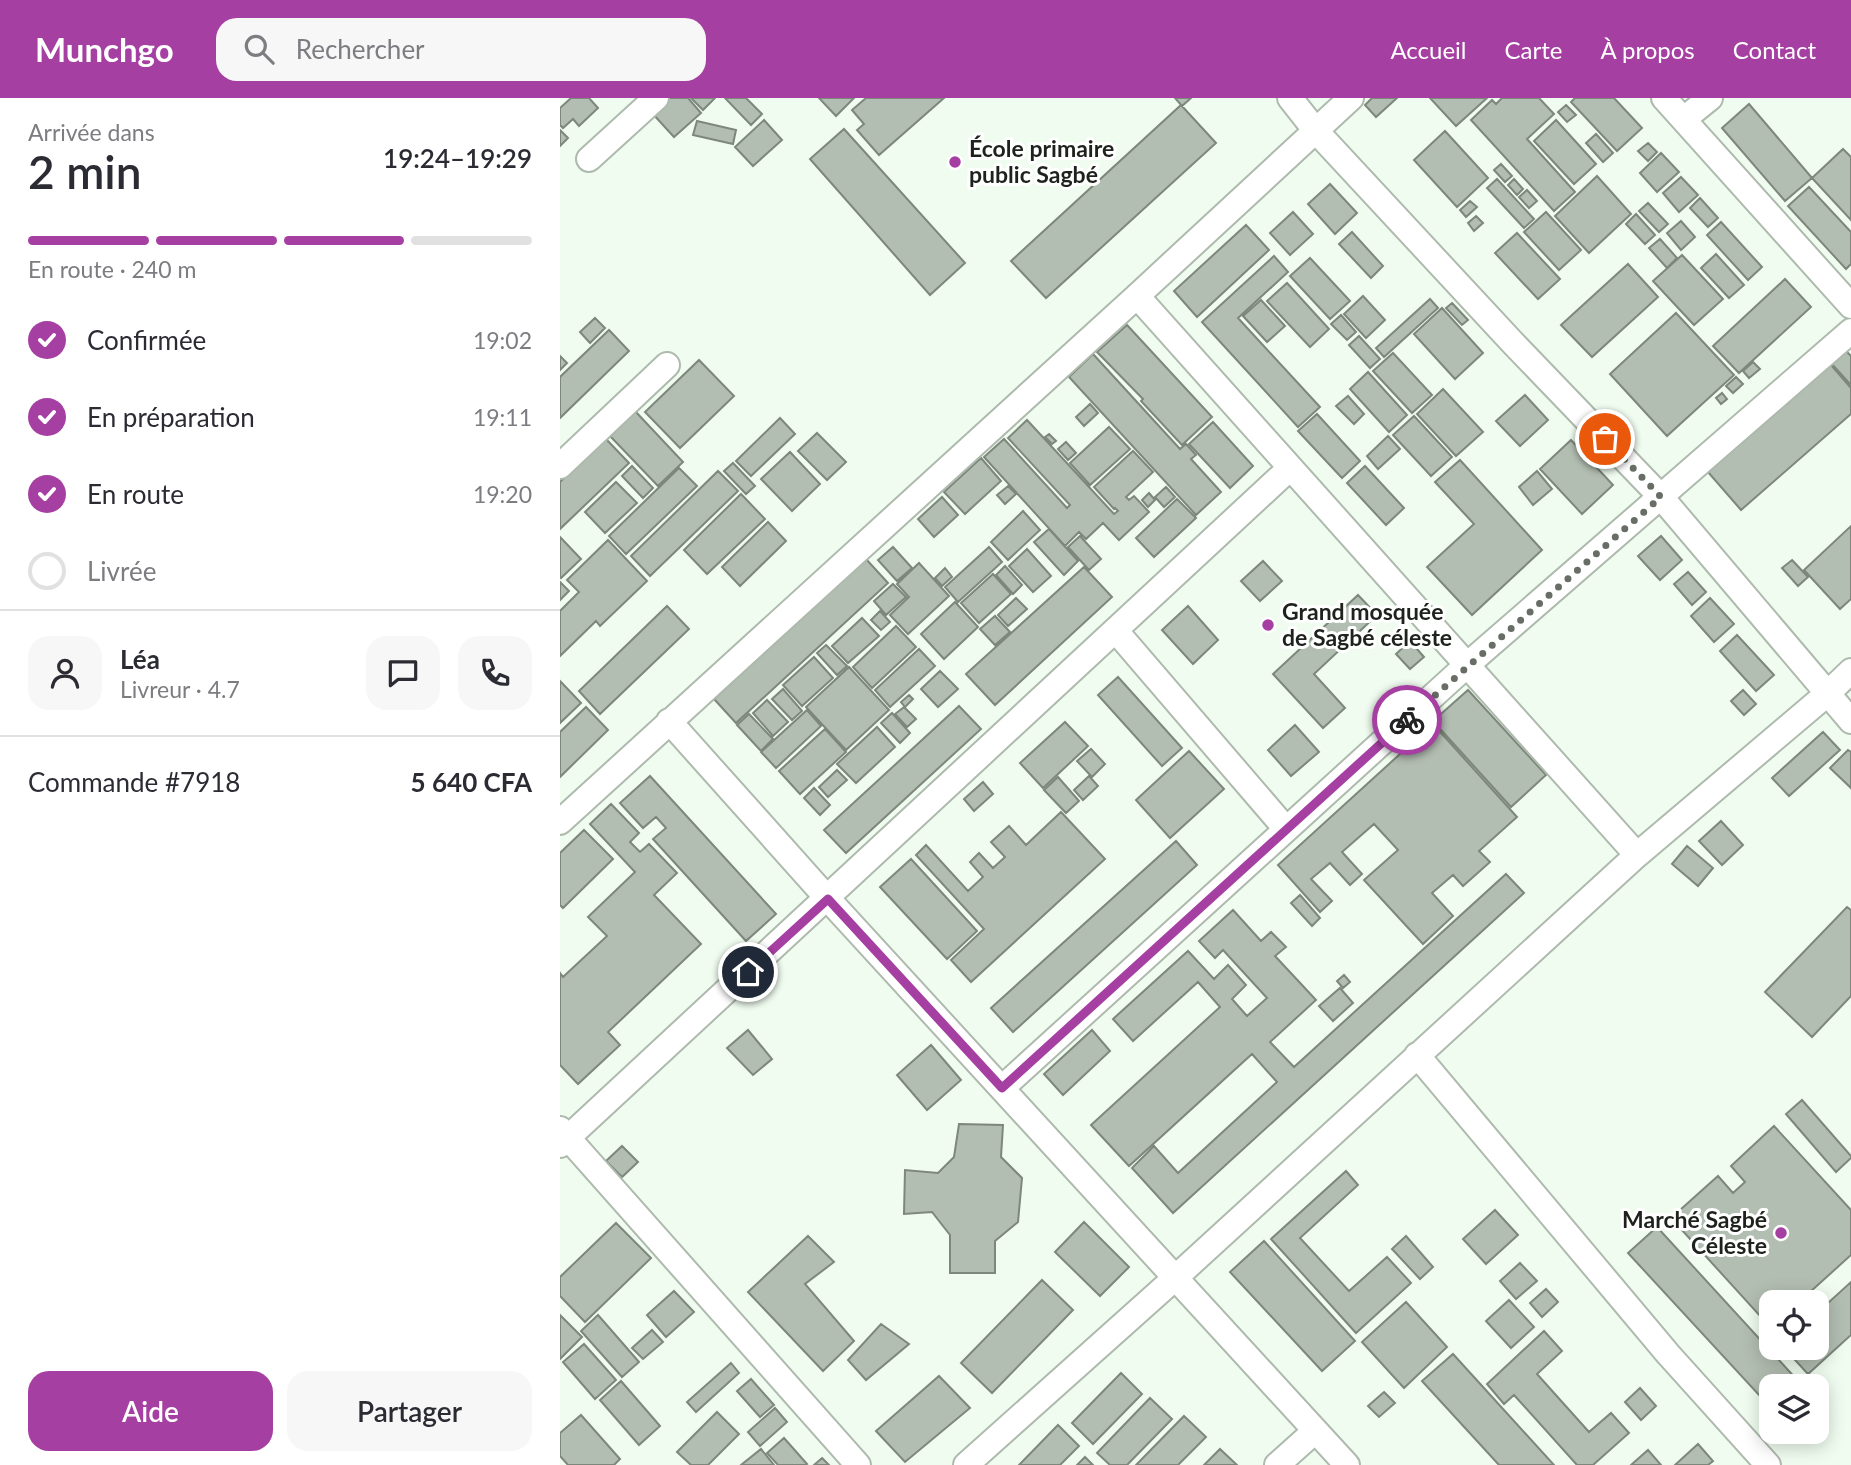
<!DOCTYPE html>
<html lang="fr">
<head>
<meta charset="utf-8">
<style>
  body { margin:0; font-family:Lato,sans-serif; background:#f7f7f7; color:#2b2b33; height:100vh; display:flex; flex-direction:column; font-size:26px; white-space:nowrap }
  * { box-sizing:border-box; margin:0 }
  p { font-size:23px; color:#7c7c81 }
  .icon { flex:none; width:38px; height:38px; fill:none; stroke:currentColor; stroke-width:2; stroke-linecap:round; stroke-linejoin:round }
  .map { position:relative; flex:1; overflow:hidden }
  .drawer { display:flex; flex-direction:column; background:#fff; width:560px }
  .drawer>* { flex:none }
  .tools { position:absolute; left:1199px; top:1192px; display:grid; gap:14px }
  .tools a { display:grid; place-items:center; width:70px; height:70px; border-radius:14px; background:#fff; box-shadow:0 4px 18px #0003; font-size:35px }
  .pin { position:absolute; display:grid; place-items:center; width:60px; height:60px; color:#fff; margin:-30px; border:4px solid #fff; border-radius:50%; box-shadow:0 2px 7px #0007 }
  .courier { position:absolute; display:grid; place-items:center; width:70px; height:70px; margin:-35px; border:5px solid #a63fa2; border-radius:50%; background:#fff; color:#222; box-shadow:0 2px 9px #0007 }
  .overview em { font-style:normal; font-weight:600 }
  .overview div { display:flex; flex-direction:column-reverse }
  .overview { display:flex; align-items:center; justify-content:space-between; height:119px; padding:0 28px }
  h1 { font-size:46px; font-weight:600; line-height:52px }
  .bar { display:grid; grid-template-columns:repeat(4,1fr); gap:10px 7px; align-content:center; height:84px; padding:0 28px }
  .bar i { height:9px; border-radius:5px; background:#e1e1e2 }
  .bar .selected { background:#a63fa2 }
  .bar p { grid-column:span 4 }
  .line { display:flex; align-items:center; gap:18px; padding:0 28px; border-top:2px solid #e1e1e2 }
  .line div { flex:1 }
  .round { display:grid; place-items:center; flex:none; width:74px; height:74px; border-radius:21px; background:#f7f7f7 }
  ol { padding:0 28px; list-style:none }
  li { display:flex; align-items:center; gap:21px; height:77px }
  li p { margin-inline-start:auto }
  li .icon { padding:7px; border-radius:50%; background:#a63fa2; color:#fff; stroke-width:4 }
  li:last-child { color:#7c7c81 }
  li i { width:38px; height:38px; border:4px solid #e1e1e2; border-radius:50% }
  .button { display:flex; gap:14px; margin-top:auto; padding:14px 28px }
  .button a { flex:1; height:80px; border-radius:21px; background:#a63fa2; color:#fff; font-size:28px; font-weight:600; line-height:80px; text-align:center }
  .button a+a { background:#f7f7f7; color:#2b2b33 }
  header { display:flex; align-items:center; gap:42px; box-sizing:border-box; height:98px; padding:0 35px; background:#a63fa2; color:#fff }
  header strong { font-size:33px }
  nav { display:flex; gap:38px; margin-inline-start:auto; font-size:24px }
  .search { width:490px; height:63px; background:#f7f7f7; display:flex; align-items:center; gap:18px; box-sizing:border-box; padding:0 24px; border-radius:21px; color:#7c7c81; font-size:26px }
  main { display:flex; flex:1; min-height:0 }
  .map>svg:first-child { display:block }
  .building { fill:#b3beb2; stroke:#7d877c; stroke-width:2 }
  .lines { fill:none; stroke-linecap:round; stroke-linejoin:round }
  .minor-casing { stroke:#aebaad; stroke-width:28 }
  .minor { stroke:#fff; stroke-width:24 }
  .done { stroke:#686e66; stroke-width:7; stroke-dasharray:0 12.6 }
  .route { stroke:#a63fa2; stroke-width:9 }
  .poi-dot { fill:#a63fa2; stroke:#fff; stroke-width:2.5 }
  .labels { text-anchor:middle; stroke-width:6; stroke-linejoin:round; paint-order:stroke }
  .poi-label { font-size:23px; font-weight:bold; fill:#1e221d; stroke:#fff; text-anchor:start }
</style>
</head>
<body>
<header>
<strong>Munchgo</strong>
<div class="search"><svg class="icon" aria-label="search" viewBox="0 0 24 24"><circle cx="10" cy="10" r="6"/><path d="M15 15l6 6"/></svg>Rechercher</div>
<nav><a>Accueil</a><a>Carte</a><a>À propos</a><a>Contact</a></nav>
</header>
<main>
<section class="drawer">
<div class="overview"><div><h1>2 min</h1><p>Arrivée dans</p></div><em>19:24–19:29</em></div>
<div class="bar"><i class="selected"></i><i class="selected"></i><i class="selected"></i><i></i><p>En route · 240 m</p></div>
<ol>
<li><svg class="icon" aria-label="check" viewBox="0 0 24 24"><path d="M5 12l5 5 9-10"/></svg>Confirmée<p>19:02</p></li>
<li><svg class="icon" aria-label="check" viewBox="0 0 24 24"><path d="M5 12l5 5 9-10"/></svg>En préparation<p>19:11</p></li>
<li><svg class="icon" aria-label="check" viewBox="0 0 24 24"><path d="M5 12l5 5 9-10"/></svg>En route<p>19:20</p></li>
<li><i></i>Livrée</li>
</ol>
<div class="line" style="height:126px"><a class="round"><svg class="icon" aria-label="person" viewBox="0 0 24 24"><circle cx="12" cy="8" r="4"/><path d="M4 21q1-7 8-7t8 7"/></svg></a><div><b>Léa</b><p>Livreur · 4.7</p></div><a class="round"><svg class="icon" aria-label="chat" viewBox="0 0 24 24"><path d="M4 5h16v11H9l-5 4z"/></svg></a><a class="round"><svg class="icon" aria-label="phone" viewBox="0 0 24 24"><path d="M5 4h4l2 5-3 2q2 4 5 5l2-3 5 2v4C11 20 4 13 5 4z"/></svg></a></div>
<div class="line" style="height:91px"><div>Commande #7918</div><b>5 640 CFA</b></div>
<div class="button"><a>Aide</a><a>Partager</a></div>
</section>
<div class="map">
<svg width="1291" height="1367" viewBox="0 0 1291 1367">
  <rect width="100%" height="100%" fill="#f0fcef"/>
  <!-- building -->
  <path class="building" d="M11,0H29L38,10L19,28L13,21L3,30L0,27V10Z
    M109,0H128L141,15L114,39L92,15Z
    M131,0H155L143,12Z
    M165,0H186L202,16L191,27Z
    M259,0H294L276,18Z
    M306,0H384L319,57L297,32L304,26L292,12Z
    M615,0H631L622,8Z
    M812,0H837L816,19L805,7Z
    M870,0H927L896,28Z
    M942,0H979L994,16L967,41L1015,94L994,113L911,22L932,2L936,6Z
    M1015,0H1054L1082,30L1057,53L1011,4Z
    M1189,6L1252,80L1225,103L1162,30Z
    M621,7L656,45L486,200L451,163Z
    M1006,7L1016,17L1007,24L998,14Z
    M204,22L222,42L193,68L175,49Z
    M996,22L1036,66L1014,86L974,43Z
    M137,23L176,32L173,46L133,37Z
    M284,31L405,165L370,197L250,61Z
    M0,32L8,40L0,48Z
    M885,33L928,80L897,109L854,62Z
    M1036,36L1053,55L1043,64L1026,45Z
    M1088,45L1097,54L1088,63L1078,53Z
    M1283,51L1291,59V122L1252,80Z
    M1101,55L1119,74L1097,94L1080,75Z
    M941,66L952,78L945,84L934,72Z
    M1037,78L1071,116L1029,155L995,118Z
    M1121,79L1138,97L1119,114L1103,95Z
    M937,81L974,121L964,130L927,90Z
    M954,81L963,91L957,97L948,87Z
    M770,86L797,115L775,136L748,106Z
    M1249,89L1291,134V166L1286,171L1228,108Z
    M967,92L977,103L969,110L959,99Z
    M1140,100L1158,120L1148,129L1130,110Z
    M910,103L917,109L906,119L900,112Z
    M1088,105L1108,126L1099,134L1079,113Z
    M733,114L753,136L730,157L710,135Z
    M986,114L1021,152L999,172L964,134Z
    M1076,116L1095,137L1085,146L1066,126Z
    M916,118L923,125L914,133L908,125Z
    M1121,123L1135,139L1121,152L1107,135Z
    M1161,124L1202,169L1188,182L1147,137Z
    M686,127L709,152L637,219L614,193Z
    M792,134L823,168L811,180L779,146Z
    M957,135L1000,181L978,201L935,155Z
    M1100,141L1117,160L1107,170L1089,150Z
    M1156,156L1184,187L1169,200L1141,170Z
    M1122,157L1163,201L1134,227L1093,183Z
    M714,158L728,174L678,220L760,309L738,329L642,224Z
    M750,160L790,203L770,221L730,178Z
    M1068,166L1098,199L1032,259L1001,227Z
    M1225,181L1251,209L1179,275L1153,248Z
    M727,185L769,231L750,249L707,203Z
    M803,198L825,222L806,240L784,216Z
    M870,201L878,210L824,259L816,250Z
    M701,202L725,228L707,244L683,218Z
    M892,205L908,222L902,227L886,210Z
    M882,210L923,255L895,281L854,236Z
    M1116,215L1174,277L1107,338L1050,276Z
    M781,217L796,234L787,242L771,226Z
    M35,220L45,230L30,245L20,234Z
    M567,227L652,319L622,347L581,303L583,301L537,254Z
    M49,232L69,253L0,320V279Z
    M799,238L820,261L810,270L789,247Z
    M1284,251L1291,258V287L1270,264Z
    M833,255L872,297L852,315L813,273Z
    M533,256L620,351L626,346L636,357L631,361L661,394L636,417L509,279Z
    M0,258L7,265L0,272Z
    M139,262L174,298L120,350L85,314Z
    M1193,264L1200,271L1189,280L1183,273Z
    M1271,267L1291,290V316L1181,412L1148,374Z
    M808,274L847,317L829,334L790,291Z
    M1176,279L1183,286L1173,295L1166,288Z
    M883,291L923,334L896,358L857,316Z
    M1162,295L1167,301L1161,306L1156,300Z
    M965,297L988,322L960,348L936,323Z
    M788,298L804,316L794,326L776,308Z
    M530,306L538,315L524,328L516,319Z
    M75,313L123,364L98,388L50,338Z
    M757,316L800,363L782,380L738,333Z
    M854,318L892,359L871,378L833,337Z
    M220,320L235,336L191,378L176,363Z
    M467,322L554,416L558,413L555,410L554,411L534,389L573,353L593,374L566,399L569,402L574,398L589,414L559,442L543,425L526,441L519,434L505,448L424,359L444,341L507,410L510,407L448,340Z
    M653,324L693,368L670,390L629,346Z
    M549,329L570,351L530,387L510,365Z
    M257,335L286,364L267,382L238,353Z
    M489,336L496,343L492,346L485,339Z
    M828,338L840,351L818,371L807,358Z
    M45,340L69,365L0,431V384Z
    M1011,342L1053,387L1022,416L980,371Z
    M506,344L516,355L508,362L498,351Z
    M230,354L260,386L232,413L201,381Z
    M421,360L441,383L405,416L384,394Z
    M900,362L982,452L912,517L867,469L914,426L875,384Z
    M173,365L195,388L186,396L164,373Z
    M72,368L93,390L83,400L62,378Z
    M805,368L844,410L826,427L787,385Z
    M119,370L137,388L66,456L49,438Z
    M158,373L178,393L90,478L71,458Z
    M977,373L992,391L973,407L959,389Z
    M56,384L77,405L45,435L25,414Z
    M448,388L456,396L445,406L437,397Z
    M606,389L615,399L604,409L595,399Z
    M589,395L595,402L588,409L582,402Z
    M181,396L205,421L147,476L124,452Z
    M382,399L398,417L374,439L358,421Z
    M617,401L636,420L594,459L576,440Z
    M463,413L480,432L448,462L431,444Z
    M208,424L226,443L180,488L162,469Z
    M1291,428V501L1280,511L1244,472Z
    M489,431L518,463L504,477L474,444Z
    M520,438L541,461L529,472L508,449Z
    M1101,438L1122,462L1100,482L1078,458Z
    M0,439L21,461L1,480L0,479Z
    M48,442L87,483L40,528L36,523L0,558V513L19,494L7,482Z
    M333,449L352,470L337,483L318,462Z
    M429,449L442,464L398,504L385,489Z
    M467,451L491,478L473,494L449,468Z
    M306,461L328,485L176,625L154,601Z
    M1232,462L1248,479L1238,488L1222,470Z
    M703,463L722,483L700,503L681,483Z
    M359,465L389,498L348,536L330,517L349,499L337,486Z
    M445,468L462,487L453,496L436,477Z
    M524,469L552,499L435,607L406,576Z
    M385,470L392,479L382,488L375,480Z
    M1128,474L1146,494L1132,507L1114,486Z
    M433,476L451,496L419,525L401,505Z
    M0,484L9,493L0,502Z
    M333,486L346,499L326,517L314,503Z
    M798,497L817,517L754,576L785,610L763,630L713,576Z
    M456,500L467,511L448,528L438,517Z
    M1150,500L1174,526L1154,544L1131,518Z
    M395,504L418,529L384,561L361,536Z
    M107,508L129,531L40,616L19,593Z
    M628,508L658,542L633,566L602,532Z
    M320,513L330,524L321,532L311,522Z
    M435,518L450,534L435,547L420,531Z
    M302,520L319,538L288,565L272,548Z
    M336,528L356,549L312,590L293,569Z
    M1177,537L1214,577L1196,593L1160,553Z
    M850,543L864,559L850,571L836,556Z
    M266,547L287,568L277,577L257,555Z
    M359,551L375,568L330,609L315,592Z
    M254,559L273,580L242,608L223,587Z
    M289,569L329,612L286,652L246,609Z
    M380,573L398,591L378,609L361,591Z
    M558,579L622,650L602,668L538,597Z
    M0,583L21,605L0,625Z
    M223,591L242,613L232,622L212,601Z
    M908,592L986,677L951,709L873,623Z
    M1183,592L1196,606L1184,617L1171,603Z
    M349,597L353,601L345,609L341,604Z
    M207,602L228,624L213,638L193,615Z
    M399,608L421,631L286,755L264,732Z
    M26,609L48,632L0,679V634Z
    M344,609L356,621L347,629L335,616Z
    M247,612L261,628L216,670L201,654Z
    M332,615L350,635L340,645L321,625Z
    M189,616L213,641L201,653L177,627Z
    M505,624L528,648L483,690L460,665Z
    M873,626L957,719L919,753L930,764L903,788L893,777L872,795L893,818L863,846L804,782L838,752L814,726L782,754L802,776L790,787L770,765L751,781L772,803L760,814L718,767Z
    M735,627L759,654L731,678L708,652Z
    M317,629L335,649L296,685L277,666Z
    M265,631L286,654L240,696L219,673Z
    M1263,634L1280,652L1229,698L1212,680Z
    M531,651L545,666L532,679L517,663Z
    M1288,652L1291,654V690L1270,670Z
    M629,653L664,691L610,740L576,702Z
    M277,672L287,682L268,699L259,689Z
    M90,678L216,816L186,843L93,741L106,730L96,719L83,730L60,705Z
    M529,678L538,688L523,702L514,692Z
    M498,679L519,703L506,715L484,692Z
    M423,684L433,696L414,713L404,701Z
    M254,690L270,707L260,717L244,700Z
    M51,706L79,735L70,744L80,754L89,746L117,775L94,797L141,846L48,934L60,947L18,986L0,967V875L3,879L47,838L28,819L75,774L30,726Z
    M501,714L545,761L411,884L391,862L424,831L356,757L366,747L408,793L423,779L410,764L419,755L433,770L445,759L431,744L449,728L466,747Z
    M1161,723L1183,747L1162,767L1139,743Z
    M24,732L53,761L3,810L0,807V755Z
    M616,743L637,767L453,934L431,910Z
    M1127,748L1153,770L1138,788L1112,766Z
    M351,761L417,833L387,861L320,789Z
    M946,776L964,795L613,1115L572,1070L594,1048L618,1075L717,984L692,956L569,1068L531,1027L660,909L638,884L573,943L553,921L628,853L654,881L668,867L686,887L672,901L687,918L707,900L663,852L655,860L639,843L673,812L701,843L711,834L726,849L715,858L756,902L710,944L734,969Z
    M740,797L760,820L752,828L731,805Z
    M1287,809L1291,812V898L1252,939L1205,894Z
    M784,877L790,884L783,890L777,883Z
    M780,890L793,905L773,923L759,908Z
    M188,932L212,961L193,977L167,950Z
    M532,932L550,953L503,997L484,976Z
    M371,947L401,982L367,1012L337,977Z
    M1242,1002L1291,1058V1060L1276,1074L1226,1016Z
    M399,1026L443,1027L441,1059L462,1080L458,1124L435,1143V1175H390V1137L372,1114L344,1116L345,1072L378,1075L394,1059Z
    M1214,1028L1291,1112V1157L1239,1204H1211V1230L1111,1120L1158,1078L1173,1095L1185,1084L1171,1068Z
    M62,1048L78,1064L62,1079L46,1063Z
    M786,1073L798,1087L740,1140L789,1193L827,1159L851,1185L796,1235L711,1141Z
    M935,1112L958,1137L926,1166L903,1141Z
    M524,1124L569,1169L540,1198L495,1154Z
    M56,1125L91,1160L25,1224L0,1198V1179Z
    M1097,1129L1239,1284L1235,1288H1211V1310L1068,1155Z
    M248,1138L274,1164L245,1186L294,1243L263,1273L188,1194Z
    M846,1138L873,1169L860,1181L832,1151Z
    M704,1143L795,1243L762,1273L670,1174Z
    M960,1165L977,1183L956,1201L940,1183Z
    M482,1182L513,1212L432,1295L401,1265Z
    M1291,1184V1237L1248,1276L1224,1250H1256V1216Z
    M986,1191L998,1204L982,1219L970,1205Z
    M114,1193L134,1214L106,1239L87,1217Z
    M949,1202L974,1229L951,1250L926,1223Z
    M846,1204L887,1249L844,1290L802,1244Z
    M0,1217L22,1239L0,1261Z
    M38,1217L79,1264L62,1279L21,1233Z
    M321,1226L349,1246L306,1282L288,1262Z
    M92,1232L103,1244L83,1261L72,1250Z
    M984,1233L1002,1253L977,1276L1029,1334L1051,1315L1069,1335L1033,1367H1017L954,1297L944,1306L927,1286Z
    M24,1246L56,1282L35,1301L3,1264Z
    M893,1256L994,1367H939L862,1283Z
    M171,1265L179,1275L136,1314L127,1304Z
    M561,1275L582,1296L533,1346L512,1325Z
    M379,1278L410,1310L345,1364L316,1333Z
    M191,1281L214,1307L200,1319L177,1293Z
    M61,1283L100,1328L79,1347L40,1302Z
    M1080,1290L1096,1308L1081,1322L1065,1304Z
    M824,1294L835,1305L819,1319L808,1308Z
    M590,1300L612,1321L567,1367H550L537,1355Z
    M215,1310L227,1324L200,1348L188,1334Z
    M157,1314L179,1336L148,1367H131L117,1354Z
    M21,1317L60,1361L54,1367H8L0,1358V1335Z
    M624,1318L646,1339L618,1367H576Z
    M498,1327L519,1348L500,1367H459Z
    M224,1340L247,1366L245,1367H218L207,1355Z
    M1138,1346L1153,1363L1148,1367H1115Z
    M201,1351L214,1367H181Z
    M660,1351L677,1367H644Z
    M1088,1352L1101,1367H1071Z
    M525,1359L533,1367H517Z
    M262,1360L269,1367H254Z"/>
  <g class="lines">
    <defs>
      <path id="minor" d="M730,0L756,33L952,244L1101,399L1291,623
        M1104,0L1291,208
        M1124,21L1150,0
        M29,61L96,0
        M577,198L1077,757
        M0,368L107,267
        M556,533L726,731
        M109,623L268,801L787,1367
        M0,724L577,198L791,0
        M857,957L1108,1256L1208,1367
        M442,990L907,567L1291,233
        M0,1031L298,1367
        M0,1047L730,370
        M406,1367L615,1180L1077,757L1267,596L1291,573
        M717,1367L755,1333"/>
    </defs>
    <!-- minor casing -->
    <use href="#minor" class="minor-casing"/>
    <!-- minor -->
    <use href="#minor" class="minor"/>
  </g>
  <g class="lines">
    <!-- done -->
    <path class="done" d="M847,622L1101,399L1045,341"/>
    <!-- route -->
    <path class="route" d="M188,874L268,801L442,990L847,622"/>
  </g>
  <!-- markers -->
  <g class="poi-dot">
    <circle cx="395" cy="64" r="7"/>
    <circle cx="708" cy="527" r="7"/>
    <circle cx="1221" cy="1135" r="7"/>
  </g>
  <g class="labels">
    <!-- poi labels -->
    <g class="poi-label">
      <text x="409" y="59">École primaire<tspan x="409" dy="26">public Sagbé</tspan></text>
      <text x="722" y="522">Grand mosquée<tspan x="722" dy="26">de Sagbé céleste</tspan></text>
      <text x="1207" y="1130" text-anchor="end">Marché Sagbé<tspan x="1207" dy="26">Céleste</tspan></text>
    </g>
  </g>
</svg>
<div class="tools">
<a><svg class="icon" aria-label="locate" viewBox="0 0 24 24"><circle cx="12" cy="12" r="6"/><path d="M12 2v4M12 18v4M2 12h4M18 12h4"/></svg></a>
<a><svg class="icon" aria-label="layers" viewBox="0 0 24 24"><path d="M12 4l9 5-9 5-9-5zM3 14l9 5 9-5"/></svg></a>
</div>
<div class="pin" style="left:1045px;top:341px;background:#ea580c"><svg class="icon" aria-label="bag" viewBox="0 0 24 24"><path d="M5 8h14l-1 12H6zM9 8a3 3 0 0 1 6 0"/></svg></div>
<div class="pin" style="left:188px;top:874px;background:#1f2937"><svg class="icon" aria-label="home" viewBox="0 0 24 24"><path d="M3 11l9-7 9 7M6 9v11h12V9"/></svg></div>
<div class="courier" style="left:847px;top:622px"><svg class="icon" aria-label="bike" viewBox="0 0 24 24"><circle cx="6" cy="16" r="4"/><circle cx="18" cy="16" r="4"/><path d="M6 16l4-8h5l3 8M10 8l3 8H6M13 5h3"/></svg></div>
</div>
</main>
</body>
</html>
